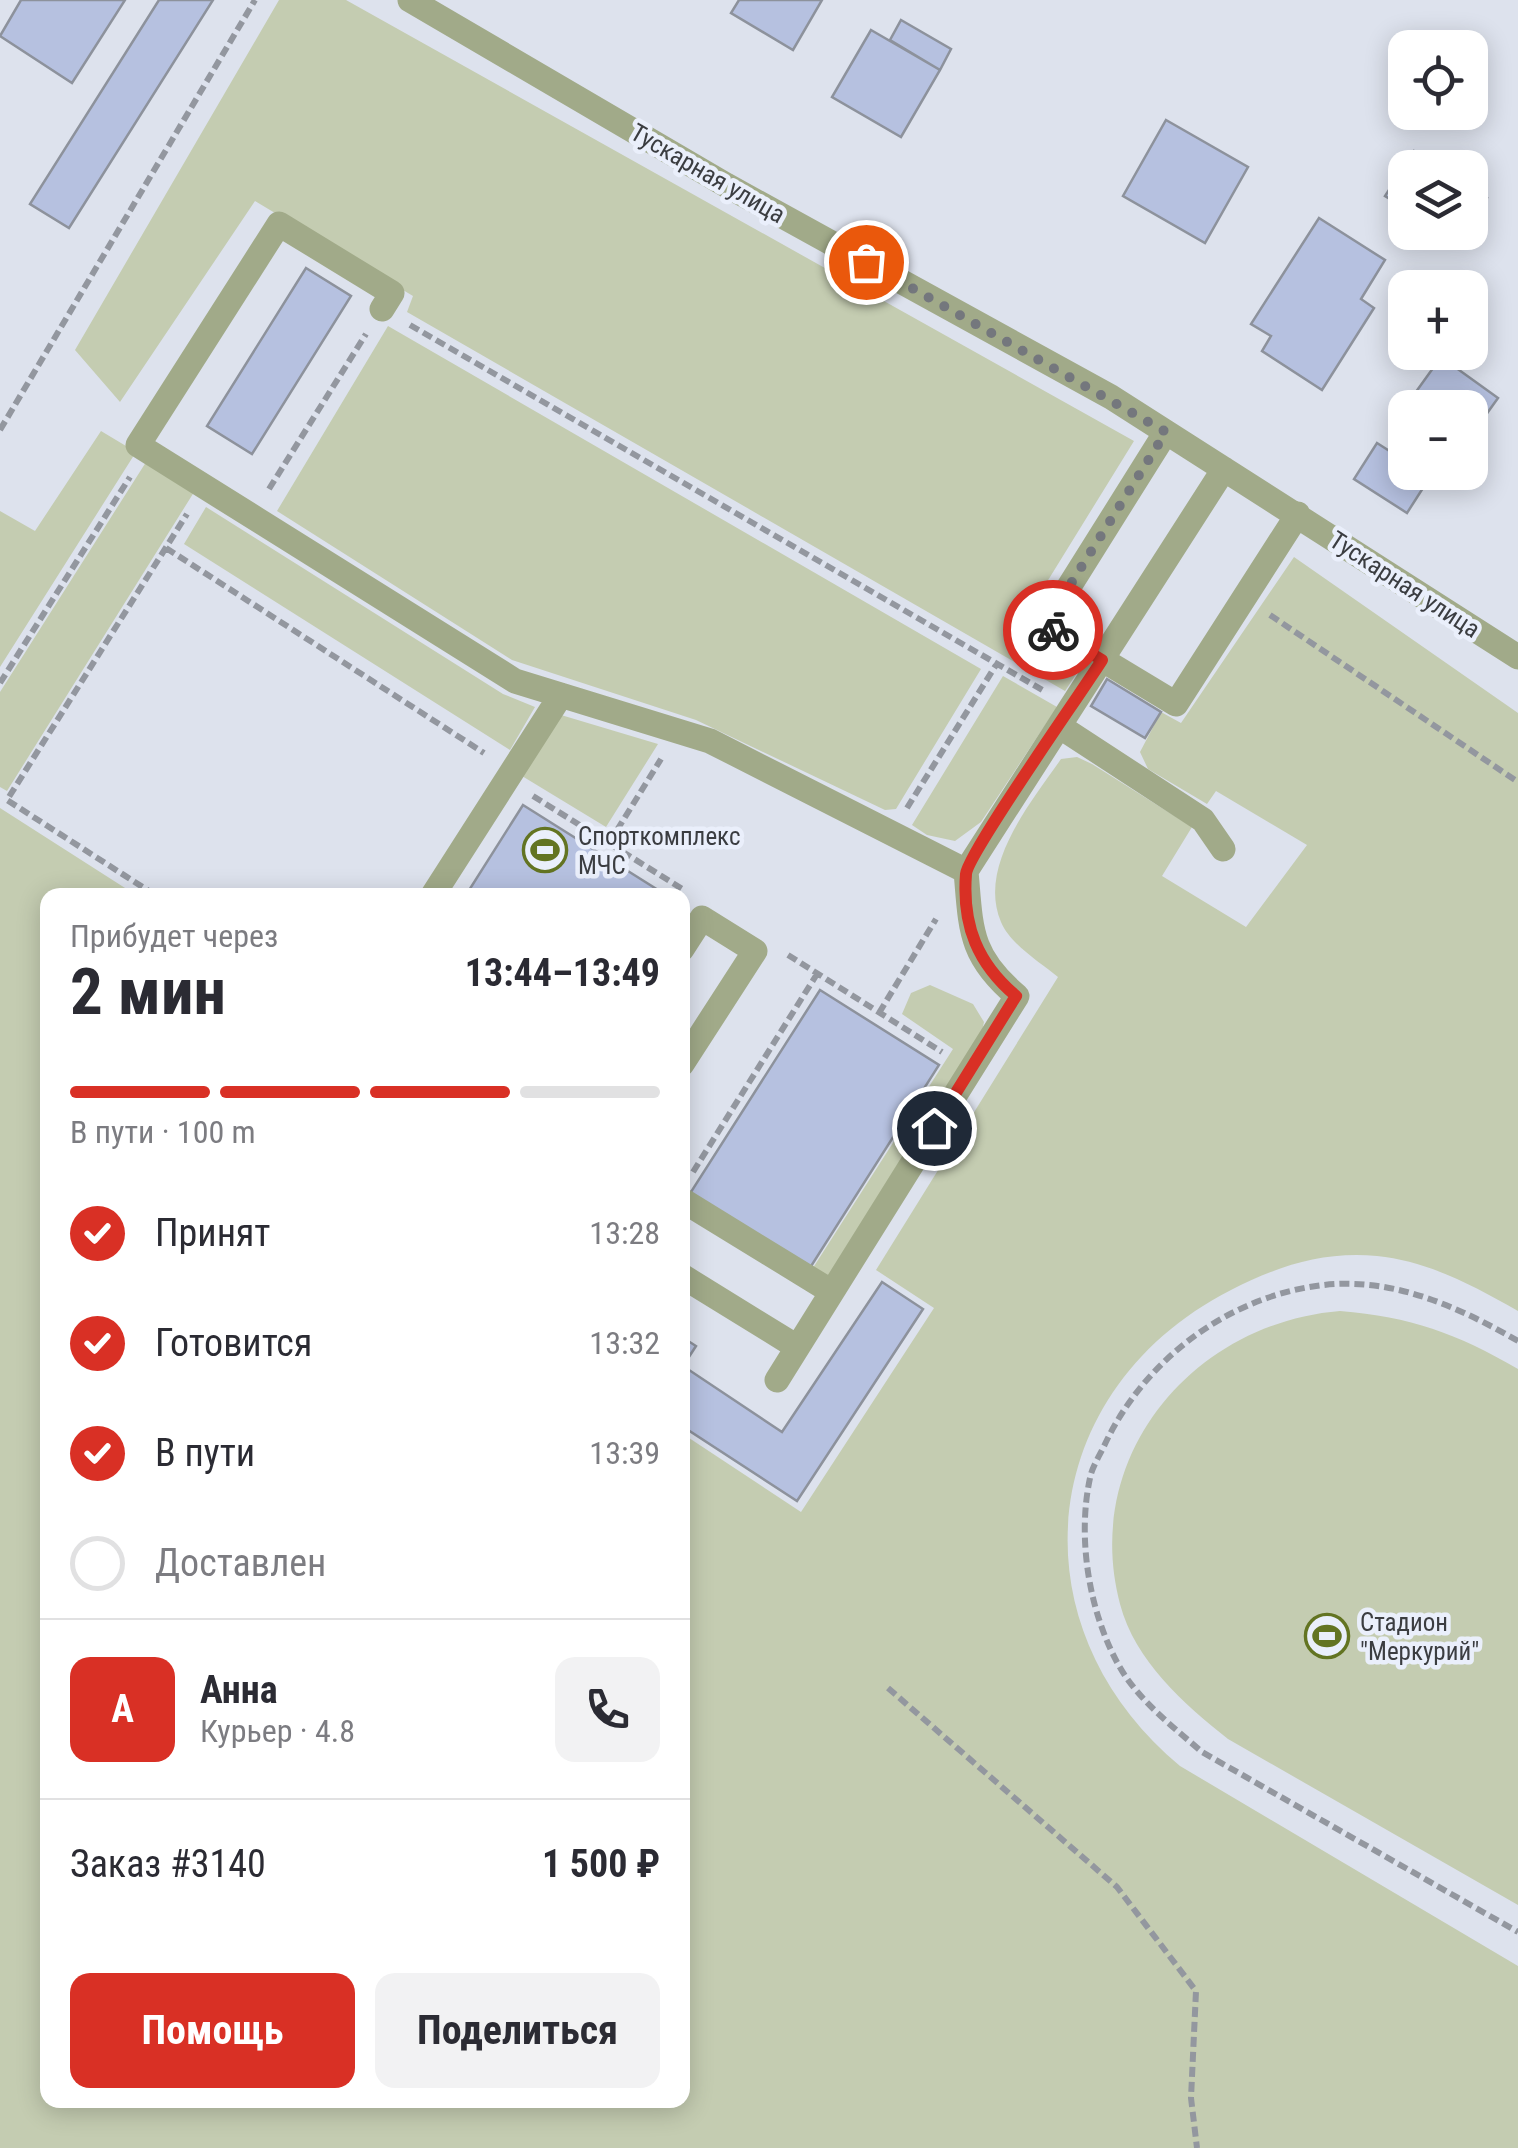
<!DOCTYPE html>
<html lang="ru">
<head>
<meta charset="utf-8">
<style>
  body { margin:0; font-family:"Roboto Condensed",sans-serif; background:#f2f2f3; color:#2b2b33; height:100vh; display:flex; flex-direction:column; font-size:38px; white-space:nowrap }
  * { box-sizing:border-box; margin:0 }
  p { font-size:32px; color:#7c7c81 }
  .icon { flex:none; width:55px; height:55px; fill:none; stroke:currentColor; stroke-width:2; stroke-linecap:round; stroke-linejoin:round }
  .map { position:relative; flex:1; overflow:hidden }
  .sheet { position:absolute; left:40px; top:888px; width:650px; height:1220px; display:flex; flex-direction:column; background:#fff; border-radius:20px; box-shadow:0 5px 25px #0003 }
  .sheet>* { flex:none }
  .buttons { position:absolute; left:1388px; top:30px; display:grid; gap:20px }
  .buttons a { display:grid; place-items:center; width:100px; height:100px; border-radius:20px; background:#fff; box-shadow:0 5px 25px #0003; font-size:50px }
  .pin { position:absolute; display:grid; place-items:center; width:85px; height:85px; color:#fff; margin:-42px; border:5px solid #fff; border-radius:50%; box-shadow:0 2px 10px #0007 }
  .courier { position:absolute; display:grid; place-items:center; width:100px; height:100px; margin:-50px; border:8px solid #d93025; border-radius:50%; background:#fff; color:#222; box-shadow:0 2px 12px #0007 }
  .headline em { font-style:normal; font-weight:700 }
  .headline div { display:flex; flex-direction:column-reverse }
  .headline { display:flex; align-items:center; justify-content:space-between; height:170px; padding:0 30px }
  h1 { font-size:65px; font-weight:700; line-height:75px }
  .bar { display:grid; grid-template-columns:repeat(4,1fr); gap:15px 10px; align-content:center; height:120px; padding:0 30px }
  .bar i { height:12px; border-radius:8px; background:#e1e1e2 }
  .bar .active { background:#d93025 }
  .bar p { grid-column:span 4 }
  .line { display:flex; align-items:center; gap:25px; padding:0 30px; border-top:2px solid #e1e1e2 }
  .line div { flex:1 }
  .round { display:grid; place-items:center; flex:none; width:105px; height:105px; border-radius:20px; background:#f2f2f3 }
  ol { padding:0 30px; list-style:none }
  li { display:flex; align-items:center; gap:30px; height:110px }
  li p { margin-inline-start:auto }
  li .icon { padding:10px; border-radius:50%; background:#d93025; color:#fff; stroke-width:4 }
  li:last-child { color:#7c7c81 }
  li i { width:55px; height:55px; border:5px solid #e1e1e2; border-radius:50% }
  .action { display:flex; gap:20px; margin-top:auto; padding:20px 30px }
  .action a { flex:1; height:115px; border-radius:20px; background:#d93025; color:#fff; font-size:40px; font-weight:700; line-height:115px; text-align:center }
  .action a+a { background:#f2f2f3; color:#2b2b33 }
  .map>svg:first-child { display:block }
  .green { fill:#c4ccb1 }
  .building { fill:#b6c1e0; stroke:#8d929c; stroke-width:2.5 }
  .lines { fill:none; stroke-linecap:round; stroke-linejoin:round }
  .path { stroke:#93979f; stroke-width:6; stroke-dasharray:10 5; stroke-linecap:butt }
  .minor { stroke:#a1aa89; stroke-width:25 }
  .done { stroke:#74777d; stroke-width:10; stroke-dasharray:0 18 }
  .route { stroke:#d93025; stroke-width:12 }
  .labels { text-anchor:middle; stroke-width:9; stroke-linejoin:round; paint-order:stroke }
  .street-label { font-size:25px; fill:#3b3d41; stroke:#eaeffb }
  .poi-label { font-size:25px; fill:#3b3d41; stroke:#eaeffb; text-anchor:start }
</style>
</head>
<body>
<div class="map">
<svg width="1518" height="2148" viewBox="0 0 1518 2148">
  <rect width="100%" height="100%" fill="#dde2ed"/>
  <!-- green -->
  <path class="green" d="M279,0H346L1134,441L1021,624L1083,664L1065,691L407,312L413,296L255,201L120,402L75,350Z
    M388,326L981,669L896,809L885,810L696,720L512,660L277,511Z
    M101,431L136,452L0,667V511L35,531Z
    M148,459L196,489L7,791L0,787V692Z
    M206,507L503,694L535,707L510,750L184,544Z
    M1294,557L1518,713V1311C1474,1286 1428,1261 1377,1256C1323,1251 1278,1266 1231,1290C1035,1390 1012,1626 1180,1766L1518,1966V2148H0V808L136,895H48V2100H682L683,1434L801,1512L934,1308L876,1270L1058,977C1040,962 1010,944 1001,922C977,866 1032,801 1061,759L1077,757L1092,764L1192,827L1162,876L1246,927L1307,845L1216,791L1207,804L1148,769L1140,752L1161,712L1181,723Z
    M1003,676L1057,707L981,822L955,841L927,835L912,825Z
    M561,715L658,744L606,827L522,776Z
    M930,985L973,1004L984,1022L979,1046L830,1283L811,1271L953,1049L902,1014L911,993Z
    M1340,1311C1411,1317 1456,1333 1518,1369V1905L1228,1739C1184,1704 1135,1661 1120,1604C1081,1456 1193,1323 1340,1311Z"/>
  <!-- building -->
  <path class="building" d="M21,0H125L72,83L0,36Z
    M159,0H213L69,228L30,204Z
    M739,0H822L793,50L731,13Z
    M901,20L951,49L940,70L890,40Z
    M871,30L940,70L901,137L832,97Z
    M1166,120L1248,167L1205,243L1123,196Z
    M1414,151L1440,168H1405V208L1385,196Z
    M1470,187L1487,198L1470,225Z
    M1319,218L1385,260L1361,299L1374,308L1322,390L1262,351L1271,336L1251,324Z
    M306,268L351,296L252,454L207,426Z
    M1441,357L1498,398L1470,437V408H1405V429L1395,421Z
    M1377,443L1405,461V472L1430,477L1407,513L1354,479Z
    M1107,679L1161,712L1145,738L1091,706Z
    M523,805L666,895H466Z
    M820,990L939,1065L808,1271L689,1195Z
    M882,1282L923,1309L797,1501L682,1426V1337L696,1346L683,1366L782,1432Z"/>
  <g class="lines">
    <!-- path -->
    <path class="path" d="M410,325L1044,691
      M0,430L255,0
      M269,489L366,334
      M166,548L484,753
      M1270,615L1518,782
      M0,683L130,477
      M533,796L684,890
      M907,808L996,665
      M609,843L661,759
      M155,895L7,800L187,514
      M788,955L942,1052
      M879,1013L936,919
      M693,1172L817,974
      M1518,1341C1457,1306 1389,1275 1316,1286C1225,1299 1144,1361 1105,1444C1100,1455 1092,1467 1090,1478C1077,1538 1089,1611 1118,1664C1137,1699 1172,1726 1202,1752L1518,1932
      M888,1688L1117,1887L1196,1991L1191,2098L1197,2148"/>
    <!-- minor -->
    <path class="minor" d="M410,0L726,185L1111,397L1518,657
      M382,309L392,293L279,224L138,445L515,681L710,741L966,871L1224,469
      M1166,432L1045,625L1176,704L1298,514
      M1059,726L1203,820L1223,849
      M433,895L561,695
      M682,949L702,918L755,951L682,1064
      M682,1200L832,1292
      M682,1276L797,1347
      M777,1380L1017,996C969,956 971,929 966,871"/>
  </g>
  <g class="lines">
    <!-- done -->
    <path class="done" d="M866,262L1166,432L1045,625L1053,630"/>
    <!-- route -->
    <path class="route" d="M934,1128L1016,996C978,964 962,926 966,874C968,853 1082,692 1102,660L1053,630"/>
  </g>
  <!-- icons -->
  <defs>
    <symbol id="stadium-ring" viewBox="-11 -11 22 22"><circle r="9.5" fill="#eaeffb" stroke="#637422" stroke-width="1.5"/><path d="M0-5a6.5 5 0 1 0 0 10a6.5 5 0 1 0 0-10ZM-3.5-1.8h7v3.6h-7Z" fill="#637422"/></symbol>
  </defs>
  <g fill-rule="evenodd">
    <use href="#stadium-ring" x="520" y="825" width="50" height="50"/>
    <use href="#stadium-ring" x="1302" y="1611" width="50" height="50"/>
  </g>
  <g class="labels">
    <!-- street labels -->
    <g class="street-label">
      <text transform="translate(708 173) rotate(30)" y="9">Тускарная улица</text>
      <text transform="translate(1405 584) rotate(33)" y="9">Тускарная улица</text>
    </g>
    <!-- poi labels -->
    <g class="poi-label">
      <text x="578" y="845">Спорткомплекс<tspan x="578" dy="29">МЧС</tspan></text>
      <text x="1360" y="1631">Стадион<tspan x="1360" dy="29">"Меркурий"</tspan></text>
    </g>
  </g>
</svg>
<div class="buttons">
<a><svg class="icon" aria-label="locate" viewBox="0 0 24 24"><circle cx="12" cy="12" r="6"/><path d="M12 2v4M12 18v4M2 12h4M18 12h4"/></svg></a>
<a><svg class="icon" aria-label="layers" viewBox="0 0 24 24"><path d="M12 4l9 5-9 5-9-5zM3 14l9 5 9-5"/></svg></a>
<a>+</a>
<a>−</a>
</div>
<div class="pin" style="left:866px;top:262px;background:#ea580c"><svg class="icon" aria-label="bag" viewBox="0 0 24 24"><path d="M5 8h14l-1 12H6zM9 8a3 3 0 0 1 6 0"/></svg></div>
<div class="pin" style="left:934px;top:1128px;background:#1f2937"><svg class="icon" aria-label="home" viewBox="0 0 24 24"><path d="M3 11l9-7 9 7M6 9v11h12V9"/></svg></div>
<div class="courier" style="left:1053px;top:630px"><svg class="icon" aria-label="bike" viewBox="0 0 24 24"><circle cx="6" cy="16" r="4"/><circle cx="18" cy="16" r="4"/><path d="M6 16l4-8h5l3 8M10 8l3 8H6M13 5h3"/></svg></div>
<section class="sheet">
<div class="headline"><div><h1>2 мин</h1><p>Прибудет через</p></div><em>13:44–13:49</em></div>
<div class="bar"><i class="active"></i><i class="active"></i><i class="active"></i><i></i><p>В пути · 100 m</p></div>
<ol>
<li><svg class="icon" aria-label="check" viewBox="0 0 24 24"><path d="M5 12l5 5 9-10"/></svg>Принят<p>13:28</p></li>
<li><svg class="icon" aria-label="check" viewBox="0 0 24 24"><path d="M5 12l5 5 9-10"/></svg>Готовится<p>13:32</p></li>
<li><svg class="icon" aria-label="check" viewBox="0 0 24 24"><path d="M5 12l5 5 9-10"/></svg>В пути<p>13:39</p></li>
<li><i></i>Доставлен</li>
</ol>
<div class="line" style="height:180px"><b class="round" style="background:#d93025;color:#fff">А</b><div><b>Анна</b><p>Курьер · 4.8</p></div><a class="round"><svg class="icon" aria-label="phone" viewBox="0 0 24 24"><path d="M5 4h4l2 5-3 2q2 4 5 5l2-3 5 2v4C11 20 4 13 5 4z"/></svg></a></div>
<div class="line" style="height:130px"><div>Заказ #3140</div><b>1 500 ₽</b></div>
<div class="action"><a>Помощь</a><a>Поделиться</a></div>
</section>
</div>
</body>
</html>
